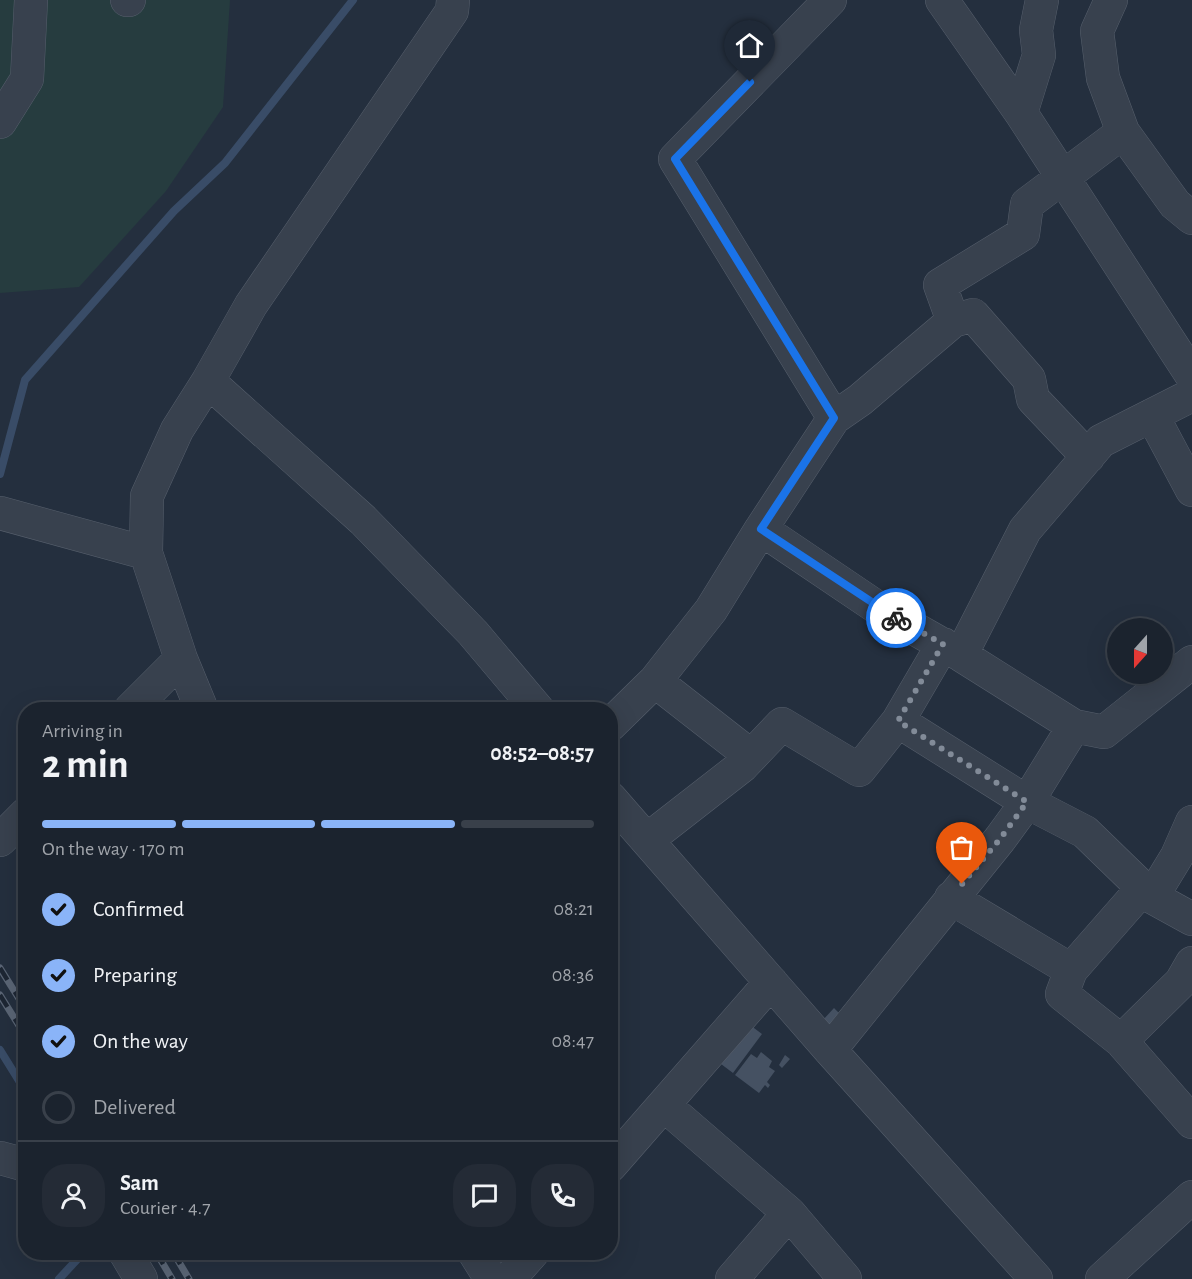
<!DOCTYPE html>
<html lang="en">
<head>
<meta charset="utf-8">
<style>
  body { margin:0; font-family:"Alegreya Sans",sans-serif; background:#242b36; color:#f1f3f6; height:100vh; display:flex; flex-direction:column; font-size:22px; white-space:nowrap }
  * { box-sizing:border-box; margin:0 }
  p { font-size:20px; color:#a0a4aa }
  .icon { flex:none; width:33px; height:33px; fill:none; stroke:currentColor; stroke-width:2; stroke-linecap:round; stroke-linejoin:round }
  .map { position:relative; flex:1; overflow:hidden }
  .side { position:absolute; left:18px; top:702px; width:600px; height:558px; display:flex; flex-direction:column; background:#1b232e; border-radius:24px; box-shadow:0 6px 24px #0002,0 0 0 2px #39404a }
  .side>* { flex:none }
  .needle { width:39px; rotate:201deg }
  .controls { position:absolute; left:1107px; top:618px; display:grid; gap:12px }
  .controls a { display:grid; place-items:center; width:66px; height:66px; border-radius:50%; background:#1b232e; box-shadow:0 6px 24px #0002,0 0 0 2px #39404a; font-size:30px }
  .pin { position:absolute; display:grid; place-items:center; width:51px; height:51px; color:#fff; margin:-62px -26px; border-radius:50% 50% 50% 0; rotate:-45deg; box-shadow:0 0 6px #0007 }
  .pin .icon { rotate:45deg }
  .courier { position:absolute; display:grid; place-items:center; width:60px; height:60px; margin:-30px; border:4px solid #1a73e8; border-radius:50%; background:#fff; color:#222; box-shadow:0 2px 8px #0007 }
  .summary em { font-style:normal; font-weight:700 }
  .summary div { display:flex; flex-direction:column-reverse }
  .summary { display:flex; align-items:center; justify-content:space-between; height:102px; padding:0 24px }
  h1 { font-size:39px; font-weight:700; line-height:45px }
  .bar { display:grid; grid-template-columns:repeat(4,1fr); gap:9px 6px; align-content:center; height:72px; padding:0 24px }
  .bar i { height:8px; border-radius:4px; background:#39404a }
  .bar .current { background:#8ab4f8 }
  .bar p { grid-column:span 4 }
  .line { display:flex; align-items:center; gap:15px; padding:0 24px; border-top:2px solid #39404a }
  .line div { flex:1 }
  .round { display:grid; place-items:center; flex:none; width:63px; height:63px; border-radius:24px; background:#242b36 }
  ol { padding:0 24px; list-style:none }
  li { display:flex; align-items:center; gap:18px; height:66px }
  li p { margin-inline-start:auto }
  li .icon { padding:6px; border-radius:50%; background:#8ab4f8; color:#111; stroke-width:4 }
  li:last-child { color:#a0a4aa }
  li i { width:33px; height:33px; border:3px solid #39404a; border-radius:50% }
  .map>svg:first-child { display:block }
  .green { fill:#263c3f }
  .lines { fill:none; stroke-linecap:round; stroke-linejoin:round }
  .stream { stroke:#394c67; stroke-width:8 }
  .building { fill:#455162 }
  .street-casing { stroke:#565f6c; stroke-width:34 }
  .street { stroke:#38414e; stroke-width:33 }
  .rail-casing { stroke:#5a6575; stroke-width:7 }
  .rail { stroke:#1d2633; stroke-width:4.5; stroke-dasharray:14; stroke-linecap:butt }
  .done { stroke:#828b98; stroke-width:6; stroke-dasharray:0 10.8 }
  .route { stroke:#1a73e8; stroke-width:8 }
</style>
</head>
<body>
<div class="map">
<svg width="1192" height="1279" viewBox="0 0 1192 1279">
  <rect width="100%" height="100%" fill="#242f3e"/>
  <!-- green -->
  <path class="green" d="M0,0H230L223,107L166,191L79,287L0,293Z"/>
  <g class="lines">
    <!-- stream -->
    <path class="stream" d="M0,474L25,380L174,211L225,163L353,0
      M0,1050L26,1092
      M59,1279L84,1252"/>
  </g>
  <!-- building -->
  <path class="building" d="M834,1008L846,1020L834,1032L822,1021Z
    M750,1025L762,1034L733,1073L721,1064Z
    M761,1052L772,1061L769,1067L775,1071L767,1082L770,1085L768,1088L765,1085L759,1093L735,1075L751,1054L757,1058Z
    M785,1055L790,1059L782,1068L779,1065Z"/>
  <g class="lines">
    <defs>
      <path id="street" d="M127,0H129
        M942,0L1021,113L1192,376
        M1111,0L1097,31L1103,78L1123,132L1175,204L1192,218
        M1021,113L1039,55L1036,30L1042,0
        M0,122L27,79L31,0
        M953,321L940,285L1023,234L1027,204L1123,132
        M208,381L363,520L473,633L538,710
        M1152,415L1192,490
        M834,418L860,400L953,321L973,315L1029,379L1033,399L1088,457
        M0,513L146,553
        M761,529L878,608L961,655L1074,726L1104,732L1192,662
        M961,655L1025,530L1101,441L1192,395
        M655,681L751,756
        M130,710L181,659
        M202,710L181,659L146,553L147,496L177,430L208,381L251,305L452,11L453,0
        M898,721L1027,802L1085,832L1152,897L1192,919
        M610,725L655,681L711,610L761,529L834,418L675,159L830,0
        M610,798L830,1050L1036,1279
        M0,840L26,814
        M647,840L742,766L782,724L859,770L898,721L943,644
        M1152,897L1177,856L1192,822
        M951,898L1071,970L1062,994L1121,1041L1192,1122
        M1071,970L1143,888
        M1121,1041L1181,982L1192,963
        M830,1050L1000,839L1027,802L1074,726
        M664,1105L789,1213L845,1279
        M0,1158L26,1165
        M610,1166L771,982
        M125,1252L141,1279
        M474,1252L491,1279
        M509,1279L533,1252
        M732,1279L789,1213
        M1102,1279L1192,1197"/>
    </defs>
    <!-- street casing -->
    <use href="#street" class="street-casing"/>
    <!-- street -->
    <use href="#street" class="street"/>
    <defs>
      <path id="rail" d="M0,968L26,1010
        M0,995L26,1037
        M156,1252L172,1279
        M173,1252L189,1279"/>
    </defs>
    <!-- rail casing -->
    <use href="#rail" class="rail-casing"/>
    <!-- rail -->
    <use href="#rail" class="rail"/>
  </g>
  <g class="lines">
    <!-- done -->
    <path class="done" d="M896,618L943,644L898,721L1027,802L1000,839L962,884"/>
    <!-- route -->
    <path class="route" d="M750,82L675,159L834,418L761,529L896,618"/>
  </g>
</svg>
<div class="controls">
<a><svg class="needle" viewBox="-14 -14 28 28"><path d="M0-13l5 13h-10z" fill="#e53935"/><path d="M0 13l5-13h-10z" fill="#a0a4aa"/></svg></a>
</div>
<div class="pin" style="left:962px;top:884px;background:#ea580c"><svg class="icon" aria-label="bag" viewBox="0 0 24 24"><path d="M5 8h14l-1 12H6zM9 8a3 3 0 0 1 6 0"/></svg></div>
<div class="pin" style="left:750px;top:82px;background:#1f2937"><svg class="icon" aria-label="home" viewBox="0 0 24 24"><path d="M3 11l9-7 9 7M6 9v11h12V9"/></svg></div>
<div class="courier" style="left:896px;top:618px"><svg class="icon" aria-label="bike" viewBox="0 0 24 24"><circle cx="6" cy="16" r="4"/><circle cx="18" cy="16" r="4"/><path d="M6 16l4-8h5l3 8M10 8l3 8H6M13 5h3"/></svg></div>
<section class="side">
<div class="summary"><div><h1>2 min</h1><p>Arriving in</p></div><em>08:52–08:57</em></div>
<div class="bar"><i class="current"></i><i class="current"></i><i class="current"></i><i></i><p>On the way · 170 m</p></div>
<ol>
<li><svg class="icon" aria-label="check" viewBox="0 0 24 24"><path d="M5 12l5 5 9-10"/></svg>Confirmed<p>08:21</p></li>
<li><svg class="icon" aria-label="check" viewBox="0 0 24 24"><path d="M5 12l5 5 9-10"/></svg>Preparing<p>08:36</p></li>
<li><svg class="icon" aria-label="check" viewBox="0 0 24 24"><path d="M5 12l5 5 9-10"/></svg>On the way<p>08:47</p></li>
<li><i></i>Delivered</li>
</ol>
<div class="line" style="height:108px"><a class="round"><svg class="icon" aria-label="person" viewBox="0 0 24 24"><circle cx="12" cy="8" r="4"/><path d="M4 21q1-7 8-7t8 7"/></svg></a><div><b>Sam</b><p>Courier · 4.7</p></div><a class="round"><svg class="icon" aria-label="chat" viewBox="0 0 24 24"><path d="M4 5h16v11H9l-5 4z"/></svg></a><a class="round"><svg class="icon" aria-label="phone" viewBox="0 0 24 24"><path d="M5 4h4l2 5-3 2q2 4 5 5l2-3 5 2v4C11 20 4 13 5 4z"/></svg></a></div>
</section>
</div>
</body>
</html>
